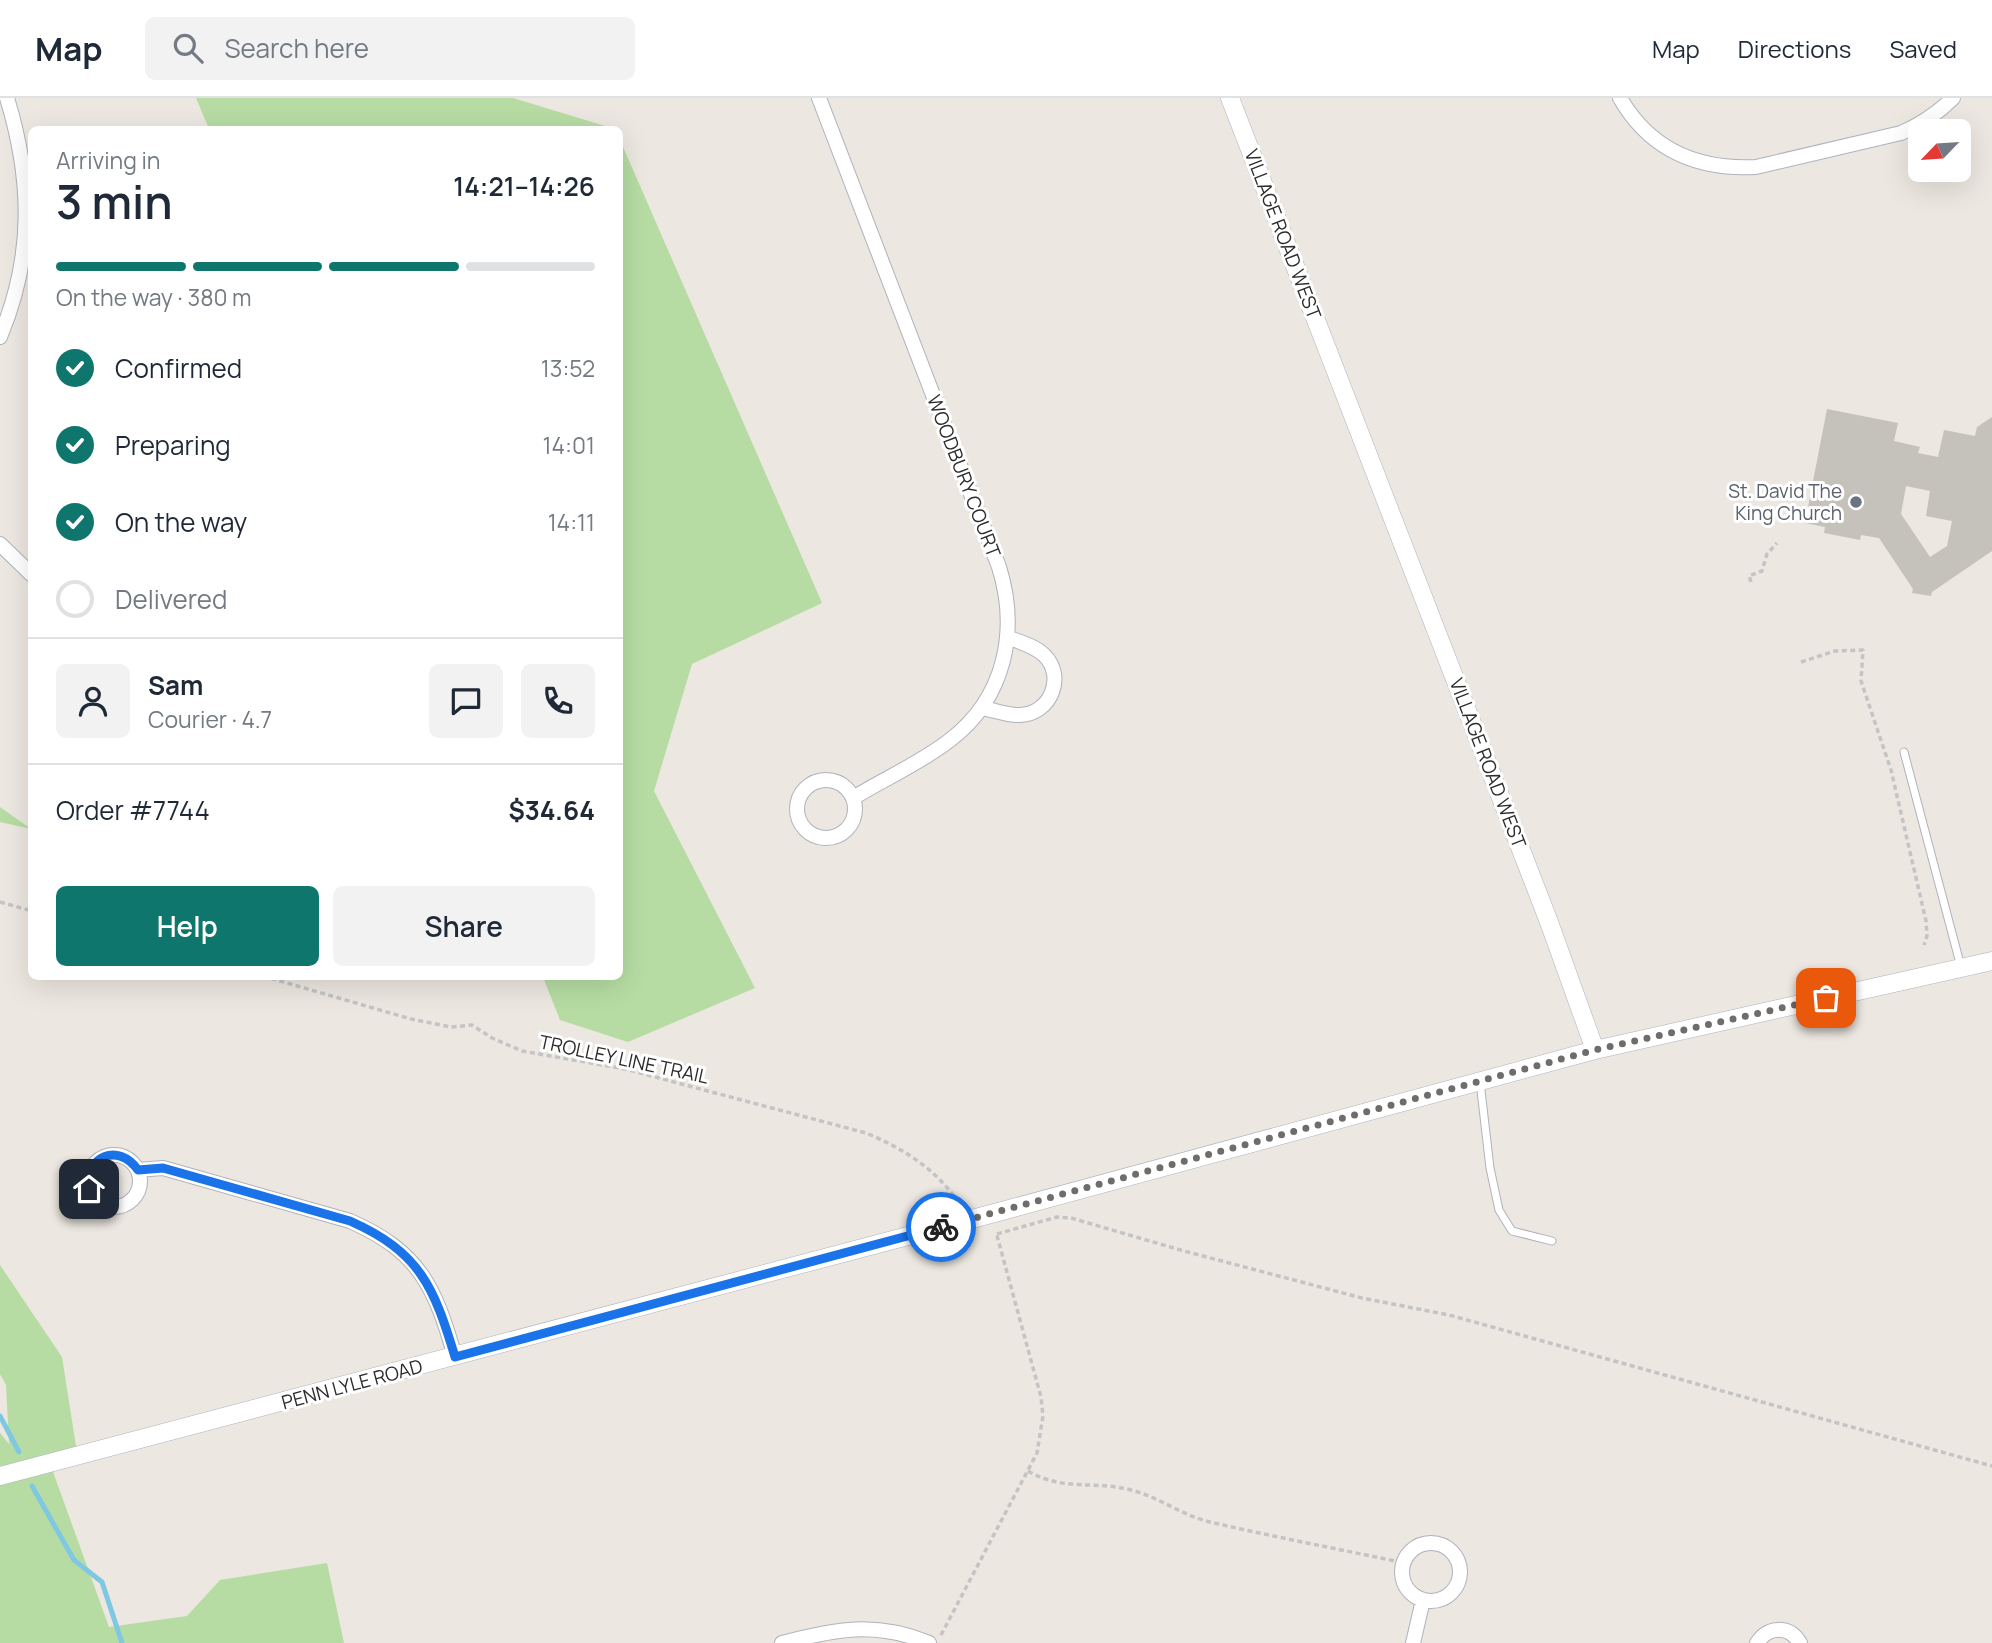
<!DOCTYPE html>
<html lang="en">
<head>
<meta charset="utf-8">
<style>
  body { margin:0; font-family:Manrope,sans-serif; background:#f2f2f3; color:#1f2937; height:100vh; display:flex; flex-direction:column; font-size:26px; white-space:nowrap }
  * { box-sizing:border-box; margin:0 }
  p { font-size:23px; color:#747a83 }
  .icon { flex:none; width:38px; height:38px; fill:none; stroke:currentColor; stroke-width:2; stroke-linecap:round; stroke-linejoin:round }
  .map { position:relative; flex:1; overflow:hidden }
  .details { position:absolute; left:28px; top:28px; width:595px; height:854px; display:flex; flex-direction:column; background:#fff; border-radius:10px; box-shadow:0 7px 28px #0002 }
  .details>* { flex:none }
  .needle { width:46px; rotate:245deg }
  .buttons { position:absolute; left:1908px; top:21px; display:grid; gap:14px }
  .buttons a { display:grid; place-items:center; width:63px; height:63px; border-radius:10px; background:#fff; box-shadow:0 7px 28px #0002; font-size:35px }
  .pin { position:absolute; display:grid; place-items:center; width:60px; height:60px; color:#fff; margin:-30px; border-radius:14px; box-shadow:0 4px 10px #0006 }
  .courier { position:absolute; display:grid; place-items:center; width:70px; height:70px; margin:-35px; border:5px solid #1a73e8; border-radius:50%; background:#fff; color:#222; box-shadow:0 2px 9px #0007 }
  .headline em { font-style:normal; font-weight:600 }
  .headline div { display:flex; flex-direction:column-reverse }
  .headline { display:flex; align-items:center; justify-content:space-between; height:119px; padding:0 28px }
  h1 { font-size:46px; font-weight:600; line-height:52px }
  .bar { display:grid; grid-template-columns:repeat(4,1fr); gap:10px 7px; align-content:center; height:84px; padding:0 28px }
  .bar i { height:9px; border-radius:5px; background:#e0e1e3 }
  .bar .selected { background:#0f766e }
  .bar p { grid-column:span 4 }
  .line { display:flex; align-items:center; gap:18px; padding:0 28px; border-top:2px solid #e0e1e3 }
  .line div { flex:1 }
  .round { display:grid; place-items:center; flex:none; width:74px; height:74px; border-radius:10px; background:#f2f2f3 }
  ol { padding:0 28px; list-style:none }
  li { display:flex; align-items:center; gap:21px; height:77px }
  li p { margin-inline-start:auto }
  li .icon { padding:7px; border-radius:50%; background:#0f766e; color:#fff; stroke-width:4 }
  li:last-child { color:#747a83 }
  li i { width:38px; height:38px; border:4px solid #e0e1e3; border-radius:50% }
  .primary-button { display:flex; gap:14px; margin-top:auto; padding:14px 28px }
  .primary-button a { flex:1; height:80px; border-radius:10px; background:#0f766e; color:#fff; font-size:28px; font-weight:600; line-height:80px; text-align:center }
  .primary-button a+a { background:#f2f2f3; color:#1f2937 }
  header { display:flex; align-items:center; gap:42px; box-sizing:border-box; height:98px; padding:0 35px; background:#fff; border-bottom:2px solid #e0e1e3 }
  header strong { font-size:33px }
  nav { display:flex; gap:38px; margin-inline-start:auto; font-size:24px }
  .search { width:490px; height:63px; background:#f2f2f3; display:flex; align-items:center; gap:18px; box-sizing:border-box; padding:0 24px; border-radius:10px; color:#747a83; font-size:26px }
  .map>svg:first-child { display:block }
  .green { fill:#b6dca3 }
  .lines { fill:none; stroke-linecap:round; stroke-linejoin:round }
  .stream { stroke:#7fc8e2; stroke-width:5 }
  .building { fill:#c5c1bb; fill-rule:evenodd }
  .service-casing { stroke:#b0b2bb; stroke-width:9 }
  .minor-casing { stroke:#b0b2bb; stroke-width:16 }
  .tertiary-casing { stroke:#b0b2bb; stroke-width:19 }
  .path { stroke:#c4c4c4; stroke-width:3.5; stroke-dasharray:5 3.5; stroke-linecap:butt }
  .service { stroke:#fff; stroke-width:7 }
  .minor { stroke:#fff; stroke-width:14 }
  .tertiary { stroke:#fff; stroke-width:18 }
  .done { stroke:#6f6d6b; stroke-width:7; stroke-dasharray:0 12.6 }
  .route { stroke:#1a73e8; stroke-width:9 }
  .worship-dot { fill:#6b7280; stroke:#fff; stroke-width:2.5 }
  .labels { text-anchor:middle; stroke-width:6; stroke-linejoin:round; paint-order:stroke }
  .street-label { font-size:19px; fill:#2c2c2c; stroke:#fff }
  .worship-label { font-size:19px; fill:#5b616d; stroke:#fff; text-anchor:end }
</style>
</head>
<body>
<header>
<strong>Map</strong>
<div class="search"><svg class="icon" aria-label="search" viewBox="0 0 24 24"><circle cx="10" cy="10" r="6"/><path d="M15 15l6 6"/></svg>Search here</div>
<nav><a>Map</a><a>Directions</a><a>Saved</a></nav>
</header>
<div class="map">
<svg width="1992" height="1545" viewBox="0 0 1992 1545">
  <rect width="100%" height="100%" fill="#ece7e0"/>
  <!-- green -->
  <path class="green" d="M196,0H513L615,31H209Z
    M620,42L822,505L692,566L654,693L755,890L628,944L560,922L543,879L620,878Z
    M0,709L31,731L0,724Z
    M0,1167L62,1259L78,1361L52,1371L109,1529L187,1518L220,1482L327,1465L344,1545H0V1335L9,1346L6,1287L0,1276Z"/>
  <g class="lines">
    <!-- stream -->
    <path class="stream" d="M0,1318L19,1354
      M32,1388L74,1462L102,1484L122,1545"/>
  </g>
  <!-- building -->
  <path class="building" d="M1827,311L1898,325L1894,343L1920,349L1918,355L1938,359L1944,332L1975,338L1977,329L1992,319V453L1932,494L1931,498L1912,495L1913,491L1879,440L1861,437L1860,442L1824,435L1825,429L1805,425ZM1906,388L1930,393L1926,418L1952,423L1947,448L1930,459L1901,416Z"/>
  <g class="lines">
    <defs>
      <path id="service" d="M1904,654L1961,869
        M1480,984L1490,1070L1499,1112L1512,1133L1552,1143"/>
      <path id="minor" d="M819,0L999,469C1019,533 1005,600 950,642C922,664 884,681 853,700
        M1620,0C1650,52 1697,72 1756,69L1901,35C1922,26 1937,16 1953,0
        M0,239C34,158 32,82 7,0
        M0,446L32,477
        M982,610C994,612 1008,618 1020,617C1051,616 1066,578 1044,557C1035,548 1020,544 1009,540
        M797 711a29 29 0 1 1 58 0a29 29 0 1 1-58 0Z
        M88 1083a26 26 0 1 1 52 0a26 26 0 1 1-52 0Z
        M138,1072L163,1070L350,1123C420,1154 435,1189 455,1259
        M1402 1474a29 29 0 1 1 58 0a29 29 0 1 1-58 0Z
        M782,1545C835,1531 876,1523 929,1545
        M1413,1545L1423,1502
        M1757,1545C1768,1528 1789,1527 1800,1545"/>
      <path id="tertiary" d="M1230,0L1549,824L1595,952
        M0,1378L991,1116L1595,952L1992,863"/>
    </defs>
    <!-- service casing -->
    <use href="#service" class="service-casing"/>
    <!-- minor casing -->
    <use href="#minor" class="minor-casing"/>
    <!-- tertiary casing -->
    <use href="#tertiary" class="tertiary-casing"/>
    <!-- path -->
    <path class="path" d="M1751,484L1749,478L1762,473L1767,456L1777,445
      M1801,564L1835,553L1863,552L1861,583L1891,672L1926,823L1927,838L1924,847
      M0,804L32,813
      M263,878L411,921L451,929L472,927L492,940L522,953L625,971L866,1035C904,1051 938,1072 960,1107
      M997,1136L1057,1119L1071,1120L1184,1153L1362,1200L1449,1217L1992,1368
      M1028,1373C1064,1394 1094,1382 1131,1392C1159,1399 1183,1418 1210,1424C1274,1439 1339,1451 1404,1465
      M941,1537L1037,1355L1043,1318L1041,1299L996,1134"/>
    <!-- service -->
    <use href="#service" class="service"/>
    <!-- minor -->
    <use href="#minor" class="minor"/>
    <!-- tertiary -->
    <use href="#tertiary" class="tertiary"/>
  </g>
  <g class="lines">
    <!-- done -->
    <path class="done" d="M941,1129L1595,952L1826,900"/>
    <!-- route -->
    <path class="route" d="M89,1091C85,1058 118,1044 138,1072L163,1070L350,1123C420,1154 434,1189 455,1259L941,1129"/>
  </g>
  <!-- markers -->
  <circle class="worship-dot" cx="1856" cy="404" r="7"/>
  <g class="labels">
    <!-- street labels -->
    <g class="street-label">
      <text transform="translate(1283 136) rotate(69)" y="7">VILLAGE ROAD WEST</text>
      <text transform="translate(964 378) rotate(69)" y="7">WOODBURY COURT</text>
      <text transform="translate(1488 665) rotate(69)" y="7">VILLAGE ROAD WEST</text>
      <text transform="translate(624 961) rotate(12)" y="7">TROLLEY LINE TRAIL</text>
      <text transform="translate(352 1286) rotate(-15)" y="7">PENN LYLE ROAD</text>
    </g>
    <!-- worship labels -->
    <g class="worship-label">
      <text x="1842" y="400">St. David The<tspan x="1842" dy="22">King Church</tspan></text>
    </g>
  </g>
</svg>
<div class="buttons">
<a><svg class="needle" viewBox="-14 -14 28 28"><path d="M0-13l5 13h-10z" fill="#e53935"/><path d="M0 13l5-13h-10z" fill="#747a83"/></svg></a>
</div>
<div class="pin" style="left:1826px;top:900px;background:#ea580c"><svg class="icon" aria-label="bag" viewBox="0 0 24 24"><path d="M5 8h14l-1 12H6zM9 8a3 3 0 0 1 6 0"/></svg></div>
<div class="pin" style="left:89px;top:1091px;background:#1f2937"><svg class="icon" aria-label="home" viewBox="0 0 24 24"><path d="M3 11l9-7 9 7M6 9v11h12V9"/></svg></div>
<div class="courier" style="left:941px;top:1129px"><svg class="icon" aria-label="bike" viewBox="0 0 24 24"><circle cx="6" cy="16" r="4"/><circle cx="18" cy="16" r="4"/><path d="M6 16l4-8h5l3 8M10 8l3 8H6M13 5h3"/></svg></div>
<section class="details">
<div class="headline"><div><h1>3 min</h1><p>Arriving in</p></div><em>14:21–14:26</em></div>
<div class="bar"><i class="selected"></i><i class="selected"></i><i class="selected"></i><i></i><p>On the way · 380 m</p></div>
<ol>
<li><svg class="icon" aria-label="check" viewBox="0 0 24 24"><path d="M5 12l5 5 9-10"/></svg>Confirmed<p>13:52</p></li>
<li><svg class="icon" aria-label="check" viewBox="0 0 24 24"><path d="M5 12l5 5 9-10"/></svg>Preparing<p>14:01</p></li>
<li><svg class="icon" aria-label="check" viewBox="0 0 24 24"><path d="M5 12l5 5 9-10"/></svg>On the way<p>14:11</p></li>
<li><i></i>Delivered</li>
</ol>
<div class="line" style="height:126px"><a class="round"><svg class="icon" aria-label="person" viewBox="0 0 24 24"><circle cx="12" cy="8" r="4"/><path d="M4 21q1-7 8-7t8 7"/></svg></a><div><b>Sam</b><p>Courier · 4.7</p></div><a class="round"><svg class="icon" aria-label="chat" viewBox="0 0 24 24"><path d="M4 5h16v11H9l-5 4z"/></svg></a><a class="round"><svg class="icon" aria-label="phone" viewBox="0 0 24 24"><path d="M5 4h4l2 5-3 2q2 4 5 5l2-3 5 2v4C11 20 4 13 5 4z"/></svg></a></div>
<div class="line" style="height:91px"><div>Order #7744</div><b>$34.64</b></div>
<div class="primary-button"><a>Help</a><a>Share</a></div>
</section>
</div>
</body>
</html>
